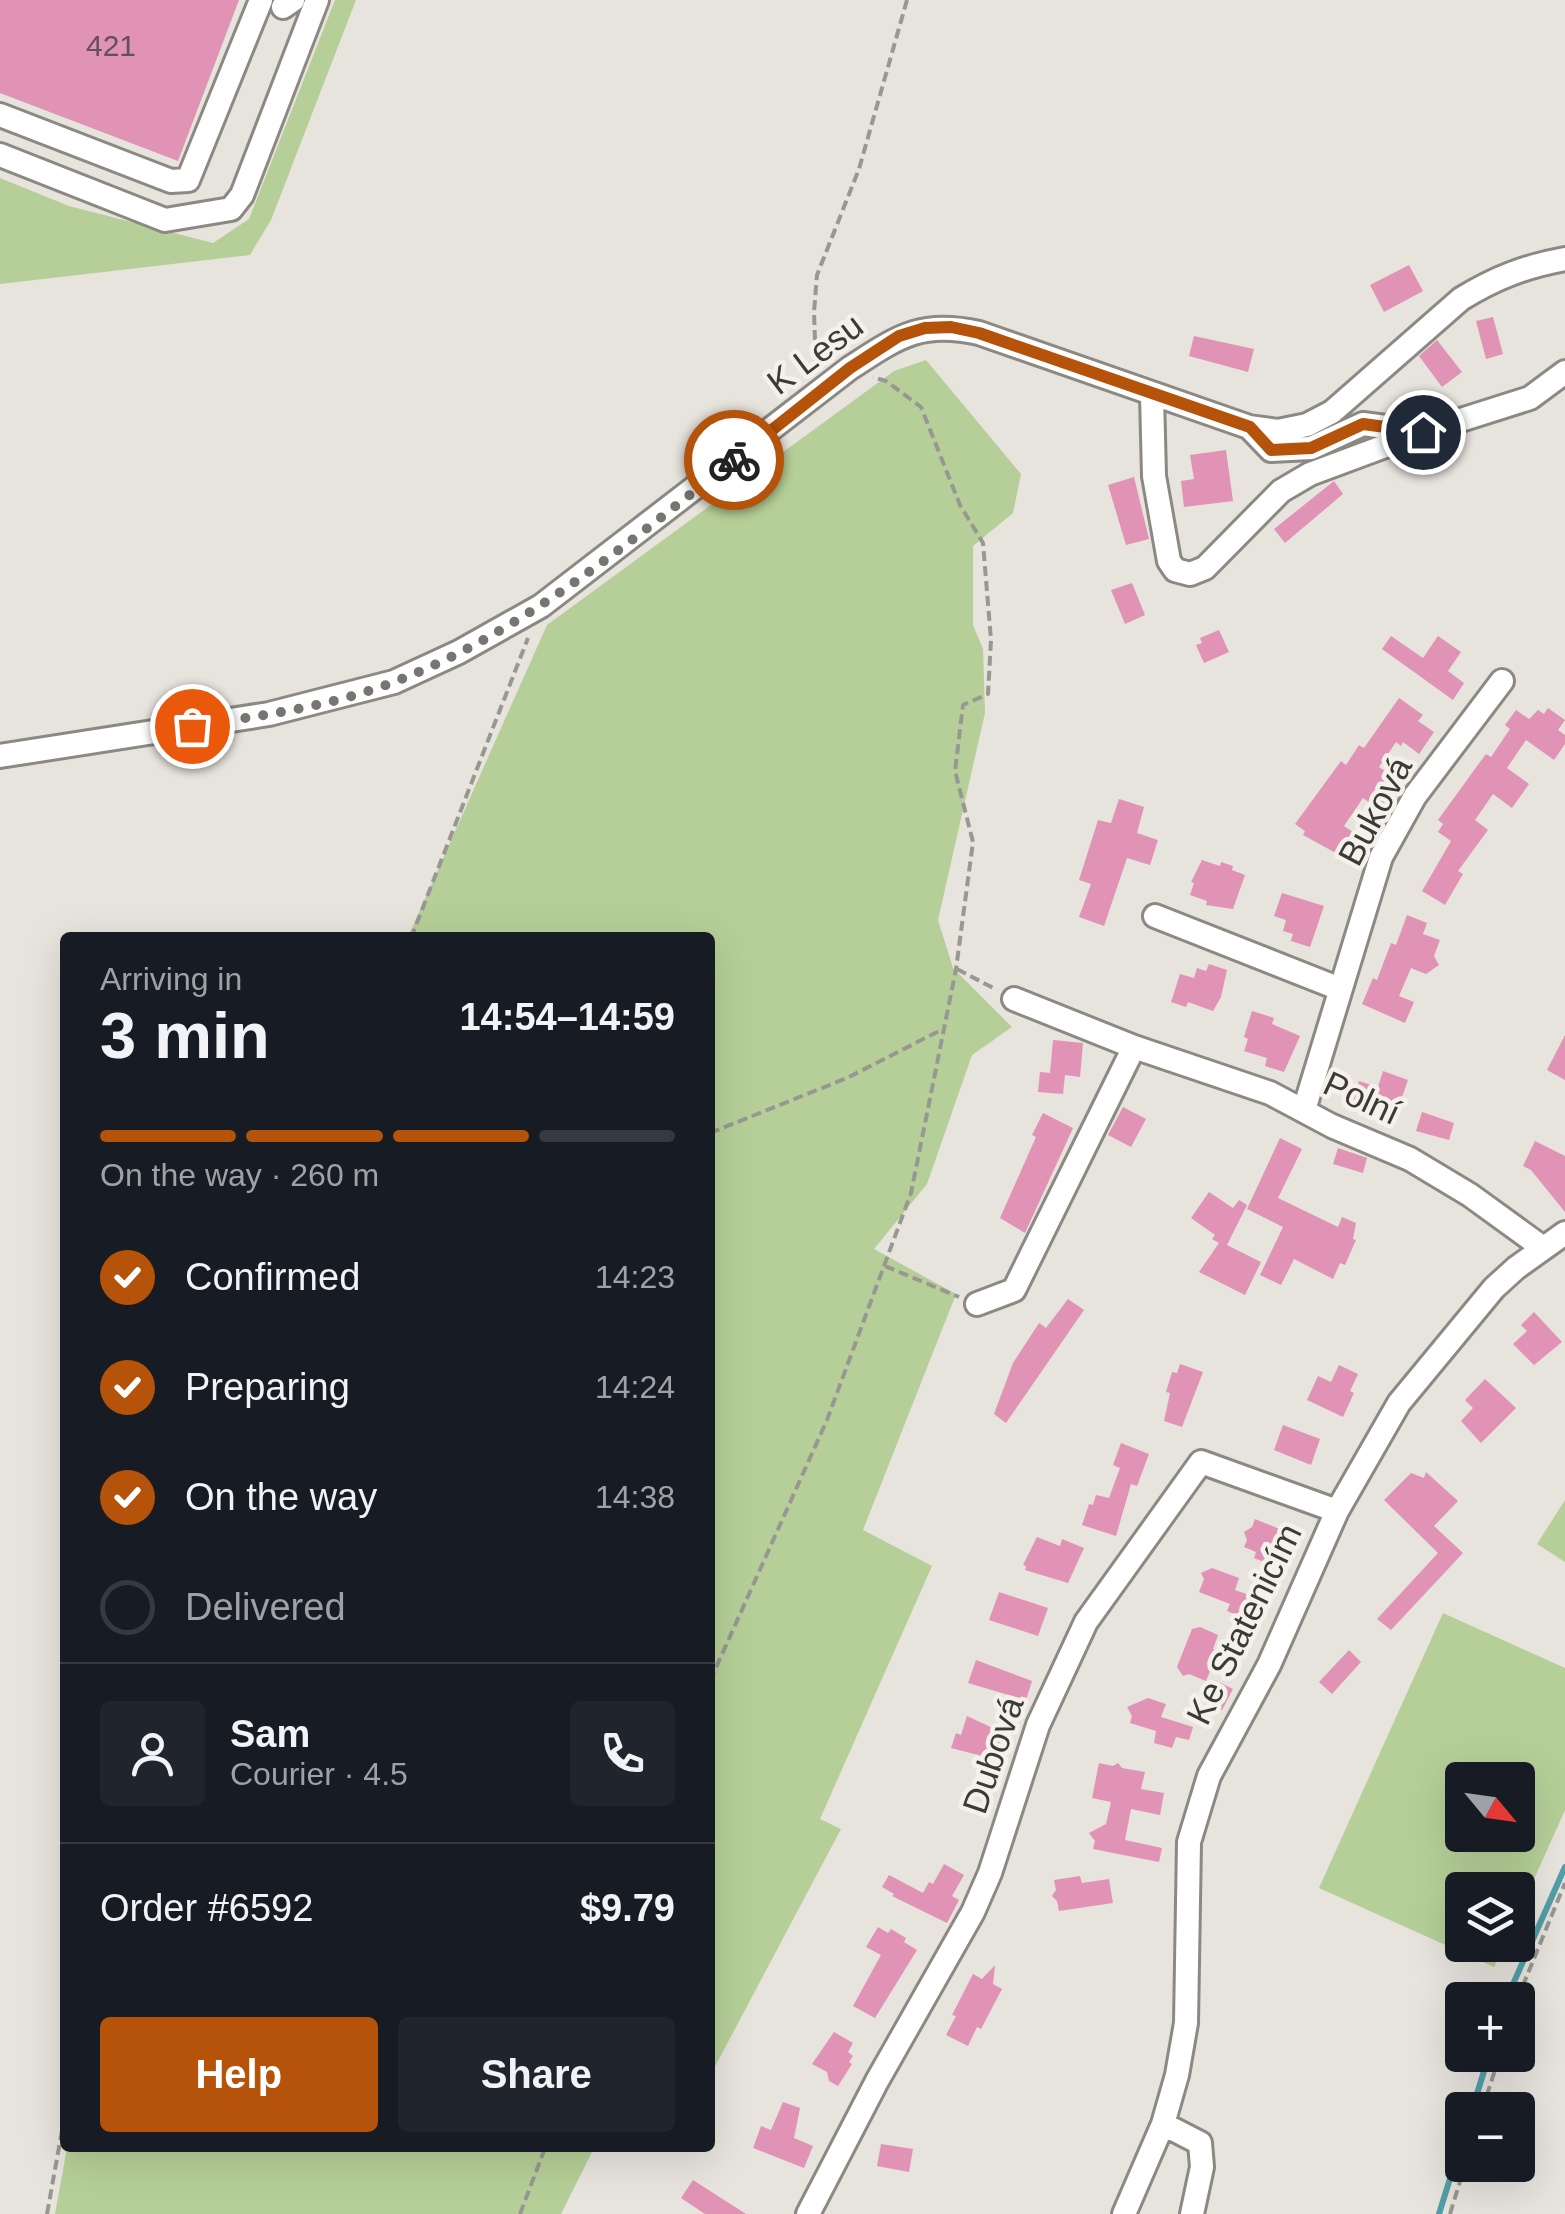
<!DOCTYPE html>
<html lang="en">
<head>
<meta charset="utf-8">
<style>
  body { margin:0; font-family:Helvetica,sans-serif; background:#20242c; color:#f1f3f6; height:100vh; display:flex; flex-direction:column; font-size:38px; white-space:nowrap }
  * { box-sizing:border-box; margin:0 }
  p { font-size:32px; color:#9ea1a6 }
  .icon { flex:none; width:55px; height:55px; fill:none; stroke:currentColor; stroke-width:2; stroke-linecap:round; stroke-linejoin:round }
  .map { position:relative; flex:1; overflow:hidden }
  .sheet { position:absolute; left:60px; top:932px; width:655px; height:1220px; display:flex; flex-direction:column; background:#171b24; border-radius:10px; box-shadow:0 10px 40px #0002 }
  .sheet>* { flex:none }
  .needle { width:65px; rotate:119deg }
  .tools { position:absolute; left:1445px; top:1762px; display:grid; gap:20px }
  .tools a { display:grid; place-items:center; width:90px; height:90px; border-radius:10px; background:#171b24; box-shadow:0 10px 40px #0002; font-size:50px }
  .pin { position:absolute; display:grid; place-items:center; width:85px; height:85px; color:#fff; margin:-42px; border:5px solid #fff; border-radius:50%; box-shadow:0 2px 10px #0007 }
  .courier { position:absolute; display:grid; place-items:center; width:100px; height:100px; margin:-50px; border:8px solid #b45309; border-radius:50%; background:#fff; color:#222; box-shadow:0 2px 12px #0007 }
  .summary em { font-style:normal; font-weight:600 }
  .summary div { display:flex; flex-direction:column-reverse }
  .summary { display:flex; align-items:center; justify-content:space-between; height:170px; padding:0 40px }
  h1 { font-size:65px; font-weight:600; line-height:75px }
  .bar { display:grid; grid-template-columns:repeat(4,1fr); gap:15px 10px; align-content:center; height:120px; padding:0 40px }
  .bar i { height:12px; border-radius:8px; background:#363941 }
  .bar .active { background:#b45309 }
  .bar p { grid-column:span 4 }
  .line { display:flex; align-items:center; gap:25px; padding:0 40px; border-top:2px solid #363941 }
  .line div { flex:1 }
  .round { display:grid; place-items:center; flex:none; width:105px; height:105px; border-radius:10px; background:#20242c }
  ol { padding:0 40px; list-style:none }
  li { display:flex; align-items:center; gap:30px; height:110px }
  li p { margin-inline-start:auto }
  li .icon { padding:10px; border-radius:50%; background:#b45309; color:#fff; stroke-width:4 }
  li:last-child { color:#9ea1a6 }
  li i { width:55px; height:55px; border:5px solid #363941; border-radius:50% }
  .primary-button { display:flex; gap:20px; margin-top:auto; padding:20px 40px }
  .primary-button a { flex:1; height:115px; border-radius:10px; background:#b45309; color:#fff; font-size:40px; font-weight:600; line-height:115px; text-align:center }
  .primary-button a+a { background:#20242c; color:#f1f3f6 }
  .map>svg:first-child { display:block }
  .green { fill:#b6cf98; fill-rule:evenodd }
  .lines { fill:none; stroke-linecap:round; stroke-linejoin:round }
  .stream { stroke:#529fa8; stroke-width:6 }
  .building { fill:#e093b4 }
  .minor-casing { stroke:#8c8983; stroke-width:28 }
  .path { stroke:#999792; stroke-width:4; stroke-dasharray:10 5; stroke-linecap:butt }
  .minor { stroke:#fff; stroke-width:22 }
  .done { stroke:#777571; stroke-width:10; stroke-dasharray:0 18 }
  .route { stroke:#b45309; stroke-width:12 }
  .labels { text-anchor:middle; stroke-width:9; stroke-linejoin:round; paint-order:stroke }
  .number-label { font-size:30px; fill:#645056 }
  .street-label { font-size:35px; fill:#3b3a37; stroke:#f4f1ea }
</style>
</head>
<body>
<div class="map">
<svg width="1565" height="2214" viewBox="0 0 1565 2214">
  <rect width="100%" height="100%" fill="#e7e3dd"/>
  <!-- green -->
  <path class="green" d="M335,0H356L271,220L250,255L0,284V178L69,206L213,243L249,219Z
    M926,360L1021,474L1013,513L973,546V625L983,649L985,713L938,920L953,968L1012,1027L972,1055L927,1184L874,1249L956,1294L863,1530L932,1566L820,1819L841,1829L710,2076V938L408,937L547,625L894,371Z
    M1565,1500V1562L1537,1544Z
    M1443,1613L1565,1668V1810L1518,1915V1890H1462V1945H1504L1494,1967L1319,1888ZM1518,1780V1835H1462V1780Z
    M67,2148H594L561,2214H55Z"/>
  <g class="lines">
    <!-- stream -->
    <path class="stream" d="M1506,2000L1565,1867
      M1472,2110L1489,2055
      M1439,2214L1462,2140"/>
  </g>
  <!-- building -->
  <path class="building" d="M0,0H239L178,161L0,93Z
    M1409,265L1423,291L1384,312L1370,285Z
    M1493,317L1503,354L1486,359L1476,321Z
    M1194,336L1254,349L1248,372L1189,356Z
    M1437,340L1462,372L1442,387L1419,356Z
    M1434,444L1436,456L1404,465L1401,456Z
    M1226,450L1233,501L1184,507L1181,481L1194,479L1190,455Z
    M1134,477L1149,539L1126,545L1108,485Z
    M1334,481L1343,494L1285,543L1274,529Z
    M1132,583L1145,615L1125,624L1111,590Z
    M1219,630L1229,652L1204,663L1196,645L1202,643L1200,638Z
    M1391,636L1423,658L1438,636L1461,652L1448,671L1464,683L1453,700L1382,649Z
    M1399,698L1423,715L1418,721L1434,732L1419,754L1403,742L1401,746L1396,742L1379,767L1400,781L1380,810L1363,798L1344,826L1360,837L1345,858L1303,835L1305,831L1295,824L1341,761L1346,765L1359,745L1364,748Z
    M1548,708L1565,720L1558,730L1565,735V744L1554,760L1526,740L1507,768L1529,784L1512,808L1493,794L1475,820L1488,830L1458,871L1463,874L1445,905L1422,891L1451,841L1438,832L1443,824L1438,820L1480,762L1486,754L1491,757L1510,729L1505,725L1516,710L1529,719L1538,710L1544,714Z
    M1119,799L1144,807L1137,833L1158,840L1150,865L1127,858L1104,926L1079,917L1091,884L1079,880L1098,820L1111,823Z
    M1202,860L1220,866L1221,862L1233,866L1232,870L1245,875L1233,909L1206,905L1207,901L1190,895L1194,883L1191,882Z
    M1282,893L1324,906L1310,947L1291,941L1293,934L1283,931L1286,920L1274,916Z
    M1407,915L1427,923L1423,934L1440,940L1434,956L1439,965L1426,974L1411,968L1399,996L1414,1002L1405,1023L1362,1004L1373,978L1377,980L1391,943L1396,945Z
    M1209,964L1227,970L1221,997L1213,1011L1188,1002L1186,1007L1171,1002L1180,974L1194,978L1197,968L1206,971Z
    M1252,1011L1274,1018L1272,1024L1300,1036L1284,1072L1265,1066L1267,1058L1244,1051L1248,1039L1244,1037Z
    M1565,1035V1080L1547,1070Z
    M1053,1040L1083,1043L1080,1077L1065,1075L1063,1094L1038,1092L1040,1072L1050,1073Z
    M1383,1071L1408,1080L1395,1117L1351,1106L1359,1081L1378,1087Z
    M1123,1107L1146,1119L1131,1147L1108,1135Z
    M1422,1112L1454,1123L1449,1140L1416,1131Z
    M1043,1113L1073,1128L1025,1233L1000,1218L1036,1137L1032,1135Z
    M1280,1138L1302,1149L1278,1198L1338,1227L1342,1217L1356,1223L1353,1239L1356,1240L1345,1265L1340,1263L1333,1279L1294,1259L1281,1285L1260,1275L1283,1227L1247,1209Z
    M1535,1141L1565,1156V1212L1531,1170L1523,1166Z
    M1338,1148L1367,1158L1363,1173L1333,1164Z
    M1209,1192L1233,1208L1239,1200L1247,1205L1227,1245L1261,1262L1245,1295L1199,1272L1219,1243L1212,1239L1215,1235L1191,1218Z
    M1068,1299L1084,1310L1006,1423L994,1414L1013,1363L1039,1323L1046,1328Z
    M1534,1312L1562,1342L1534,1365L1513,1344L1527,1331L1521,1325Z
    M1180,1364L1203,1372L1182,1427L1164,1421L1170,1393L1166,1392L1172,1372L1177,1373Z
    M1339,1365L1358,1374L1350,1391L1354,1393L1343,1417L1307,1400L1318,1376L1331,1382Z
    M1485,1379L1516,1408L1481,1443L1461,1421L1473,1408L1465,1400Z
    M1283,1425L1320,1439L1311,1465L1274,1450Z
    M1121,1443L1149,1454L1137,1486L1131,1484L1116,1536L1082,1525L1089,1504L1093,1505L1096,1495L1109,1498L1120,1468L1113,1465Z
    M1426,1472L1458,1501L1434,1526L1463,1553L1391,1630L1377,1619L1438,1553L1384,1500L1411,1473L1424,1478Z
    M1255,1519L1282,1530L1272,1565L1254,1558L1256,1552L1244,1547L1247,1540L1244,1532L1252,1527Z
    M1037,1537L1060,1546L1062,1539L1084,1548L1068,1583L1025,1570L1026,1566L1023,1565Z
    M1212,1568L1239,1578L1235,1590L1255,1597L1247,1619L1227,1611L1230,1604L1199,1592L1204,1579L1201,1573Z
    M999,1592L1048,1608L1038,1636L989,1620Z
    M1200,1627L1218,1635L1213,1649L1218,1651L1206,1681L1189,1674L1183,1676L1177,1667L1192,1629Z
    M1349,1650L1361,1662L1332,1694L1319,1682Z
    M976,1660L1032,1681L1026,1700L968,1683Z
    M1215,1680L1233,1689L1222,1710L1204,1703Z
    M1148,1698L1166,1704L1161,1717L1193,1727L1189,1740L1176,1737L1172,1748L1154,1743L1156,1731L1130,1723L1132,1716L1127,1707Z
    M967,1716L997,1730L994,1740L1000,1742L994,1759L951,1748L956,1733L961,1735Z
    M1099,1763L1113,1766L1118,1763L1122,1768L1145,1772L1141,1789L1164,1793L1160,1815L1131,1809L1125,1840L1162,1848L1159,1862L1093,1849L1095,1841L1089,1833L1106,1824L1111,1802L1092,1798Z
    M944,1864L964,1875L952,1896L959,1900L947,1923L892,1896L894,1894L882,1887L889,1875L923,1893L929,1882L933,1884Z
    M1080,1876L1082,1883L1109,1879L1113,1903L1059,1911L1057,1901L1052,1896L1056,1890L1054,1880Z
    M878,1927L888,1933L891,1929L906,1938L904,1942L917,1950L875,2018L853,2006L881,1955L866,1947Z
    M995,1965L993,1984L1002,1989L981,2029L977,2027L968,2046L946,2035L956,2016L952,2015L973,1974L982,1979Z
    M834,2032L853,2043L848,2052L853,2056L849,2062L852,2064L838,2086L829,2081L827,2072L812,2064Z
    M783,2102L800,2108L794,2138L813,2146L804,2168L753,2148L761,2126L771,2130Z
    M881,2144L913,2149L909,2172L877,2166Z
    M693,2180L746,2214H705L681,2198Z"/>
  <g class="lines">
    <defs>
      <path id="minor" d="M283,7L293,0
        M0,115L171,181L188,180L261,0
        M0,155L165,220L231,209L242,195L317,0
        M1152,395L1154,476L1169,561L1175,570L1190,574L1205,568L1281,491L1310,474L1423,432
        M1249,427L1271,450L1311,448L1363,424L1423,432L1530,398L1565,372
        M0,756L269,714L394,682L459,652L541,606L850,368C898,337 920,320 979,333L1249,427L1278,431L1307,425L1332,412L1461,299C1495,278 1526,266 1565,259
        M1155,916L1340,989
        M1014,999L1134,1047L1270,1093L1332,1126L1410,1159L1470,1195L1543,1248
        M1304,1110L1381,857L1415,796L1502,681
        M977,1304L1014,1290L1134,1047
        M1163,2124L1200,2143L1202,2167L1192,2214
        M808,2214L877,2081L973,1912L990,1873L1038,1725L1086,1622L1201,1462L1337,1511
        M1124,2214L1163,2124L1177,2075L1186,2023L1189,1842L1209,1776L1269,1665L1337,1511L1399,1403L1494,1288L1516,1268L1565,1233"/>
    </defs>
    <!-- minor casing -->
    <use href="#minor" class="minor-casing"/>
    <!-- path -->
    <path class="path" d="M816,370L814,312L817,275L859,169L907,0
      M411,938L528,638
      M957,969L997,990
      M710,1133L847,1078L943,1029
      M885,1266L959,1297
      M710,1681L827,1420L911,1193L956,969L973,842L955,771L963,705L988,694L991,640L983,543L960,505L921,407L886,381L873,377
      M1517,2000L1565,1883
      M1482,2110L1500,2055
      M47,2214L65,2114
      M520,2214L545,2148
      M1450,2214L1465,2165"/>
    <!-- minor -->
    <use href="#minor" class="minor"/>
  </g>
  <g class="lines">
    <!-- done -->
    <path class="done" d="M192,726C259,716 330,707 394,682C522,633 628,543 734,460"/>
    <!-- route -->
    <path class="route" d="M734,460L850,368L899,336L925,328L951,327L979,333L1250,427L1271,450L1311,448L1363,424L1423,432"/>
  </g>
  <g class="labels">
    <!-- number labels -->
    <g class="number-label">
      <text x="111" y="56">421</text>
    </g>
    <!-- street labels -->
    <g class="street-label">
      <text transform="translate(815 354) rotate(-37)" y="12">K Lesu</text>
      <text transform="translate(1375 811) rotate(-62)" y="12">Buková</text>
      <text transform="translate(1362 1098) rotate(25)" y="12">Polní</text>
      <text transform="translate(1244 1624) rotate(-64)" y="12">Ke Statenicím</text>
      <text transform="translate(993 1755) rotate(-71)" y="12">Dubová</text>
    </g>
  </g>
</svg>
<div class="tools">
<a><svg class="needle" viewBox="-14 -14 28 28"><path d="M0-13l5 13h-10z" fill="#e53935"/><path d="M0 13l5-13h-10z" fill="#9ea1a6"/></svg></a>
<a><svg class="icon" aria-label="layers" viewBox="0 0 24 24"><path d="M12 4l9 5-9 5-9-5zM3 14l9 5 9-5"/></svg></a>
<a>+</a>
<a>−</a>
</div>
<div class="pin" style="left:192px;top:726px;background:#ea580c"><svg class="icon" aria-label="bag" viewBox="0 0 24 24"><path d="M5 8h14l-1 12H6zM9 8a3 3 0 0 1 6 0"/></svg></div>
<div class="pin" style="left:1423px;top:432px;background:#1f2937"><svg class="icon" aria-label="home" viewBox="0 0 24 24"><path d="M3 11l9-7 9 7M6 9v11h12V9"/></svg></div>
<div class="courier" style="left:734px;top:460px"><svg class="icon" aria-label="bike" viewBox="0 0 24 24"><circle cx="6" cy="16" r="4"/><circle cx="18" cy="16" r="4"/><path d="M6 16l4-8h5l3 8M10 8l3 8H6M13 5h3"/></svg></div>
<section class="sheet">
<div class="summary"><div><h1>3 min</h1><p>Arriving in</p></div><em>14:54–14:59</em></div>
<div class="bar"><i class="active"></i><i class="active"></i><i class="active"></i><i></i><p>On the way · 260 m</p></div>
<ol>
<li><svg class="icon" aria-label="check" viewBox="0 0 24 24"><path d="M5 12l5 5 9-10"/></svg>Confirmed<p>14:23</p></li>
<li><svg class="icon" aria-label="check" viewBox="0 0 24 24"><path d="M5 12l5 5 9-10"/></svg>Preparing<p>14:24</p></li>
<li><svg class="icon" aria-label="check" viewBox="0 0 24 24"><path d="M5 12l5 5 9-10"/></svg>On the way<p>14:38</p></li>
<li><i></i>Delivered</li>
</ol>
<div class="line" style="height:180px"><a class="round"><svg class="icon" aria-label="person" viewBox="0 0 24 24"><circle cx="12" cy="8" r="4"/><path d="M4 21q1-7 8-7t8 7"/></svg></a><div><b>Sam</b><p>Courier · 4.5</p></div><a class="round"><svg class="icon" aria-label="phone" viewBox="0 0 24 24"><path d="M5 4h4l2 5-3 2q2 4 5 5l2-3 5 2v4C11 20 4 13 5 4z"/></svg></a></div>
<div class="line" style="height:130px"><div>Order #6592</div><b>$9.79</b></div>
<div class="primary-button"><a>Help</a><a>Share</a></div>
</section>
</div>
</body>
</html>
